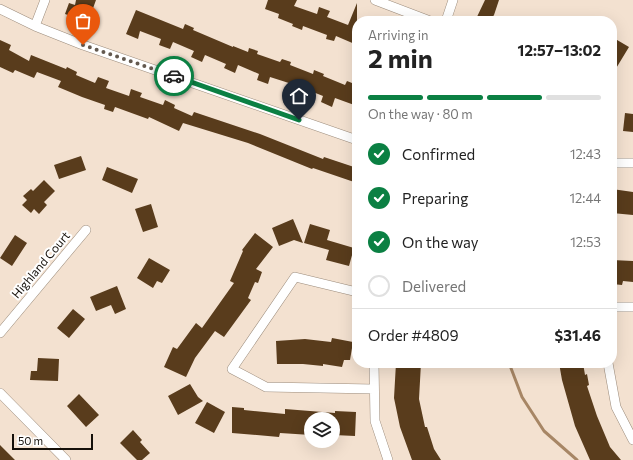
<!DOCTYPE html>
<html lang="en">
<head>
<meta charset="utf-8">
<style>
  body { margin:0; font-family:Commissioner,sans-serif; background:#f6f6f6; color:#222; height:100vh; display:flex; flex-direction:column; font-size:15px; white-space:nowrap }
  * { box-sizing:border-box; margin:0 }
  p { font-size:13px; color:#767676 }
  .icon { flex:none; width:22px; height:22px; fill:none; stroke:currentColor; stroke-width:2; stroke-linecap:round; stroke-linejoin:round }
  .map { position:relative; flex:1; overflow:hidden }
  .panel { position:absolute; left:352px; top:16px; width:265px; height:352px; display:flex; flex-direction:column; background:#fff; border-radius:16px; box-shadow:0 4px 16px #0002 }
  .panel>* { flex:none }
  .controls { position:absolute; left:304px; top:412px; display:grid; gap:8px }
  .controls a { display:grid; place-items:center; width:36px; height:36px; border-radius:50%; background:#fff; box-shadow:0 4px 16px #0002; font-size:20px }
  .scale { position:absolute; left:12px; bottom:10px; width:81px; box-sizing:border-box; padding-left:4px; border:2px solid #15100a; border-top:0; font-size:11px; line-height:14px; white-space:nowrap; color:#15100a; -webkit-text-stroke:3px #fff; paint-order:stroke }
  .pin { position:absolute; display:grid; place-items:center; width:34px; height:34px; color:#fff; margin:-41px -17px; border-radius:50% 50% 50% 0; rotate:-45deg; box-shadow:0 0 4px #0007 }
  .pin .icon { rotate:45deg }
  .courier { position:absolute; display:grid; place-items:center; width:40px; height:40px; margin:-20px; border:3px solid #0b8043; border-radius:50%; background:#fff; color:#222; box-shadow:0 1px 5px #0007 }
  .overview em { font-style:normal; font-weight:700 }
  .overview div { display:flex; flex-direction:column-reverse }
  .overview { display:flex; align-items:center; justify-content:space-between; height:68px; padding:0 16px }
  h1 { font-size:26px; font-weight:700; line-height:30px }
  .bar { display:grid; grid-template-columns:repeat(4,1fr); gap:6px 4px; align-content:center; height:48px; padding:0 16px }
  .bar i { height:5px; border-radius:3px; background:#e0e0e0 }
  .bar .active { background:#0b8043 }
  .bar p { grid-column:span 4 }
  .line { display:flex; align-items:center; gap:10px; padding:0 16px; border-top:1px solid #e0e0e0 }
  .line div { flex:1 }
  ol { padding:0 16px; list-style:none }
  li { display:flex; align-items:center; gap:12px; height:44px }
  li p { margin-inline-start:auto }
  li .icon { padding:4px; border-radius:50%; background:#0b8043; color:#fff; stroke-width:4 }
  li:last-child { color:#767676 }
  li i { width:22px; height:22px; border:2px solid #e0e0e0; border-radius:50% }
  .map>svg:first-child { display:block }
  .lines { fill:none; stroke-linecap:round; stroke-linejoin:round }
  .stream { stroke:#a78665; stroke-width:3 }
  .building { fill:#593c1c }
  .minor-casing { stroke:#9c8c7c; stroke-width:10 }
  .minor { stroke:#fff; stroke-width:9 }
  .done { stroke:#63594f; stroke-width:4; stroke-dasharray:0 7.2 }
  .route { stroke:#0b8043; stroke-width:5 }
  .labels { text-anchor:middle; stroke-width:4; stroke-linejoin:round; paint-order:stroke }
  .street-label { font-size:12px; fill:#15100a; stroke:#fff }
</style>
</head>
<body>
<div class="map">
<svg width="633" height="460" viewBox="0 0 633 460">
  <rect width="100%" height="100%" fill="#f3e1d0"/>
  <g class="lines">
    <!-- stream -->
    <path class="stream" d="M509,363L522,397L544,431L577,460"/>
  </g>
  <!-- building -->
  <path class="building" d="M76,0H96L88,22L65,14L69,3L75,5Z
    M268,0H297L294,6L317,14L319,7L330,11L327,17L348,25L357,3V45L336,36L334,41L326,39L327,35L303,26L302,30L292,26L293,24L278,18L279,14L265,9Z
    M485,0H499L494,15L490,21H475Z
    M136,10L183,29L185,24L194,28L193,30L233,47V46L248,52L249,48L258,51L257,54L280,62L282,59L291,62L290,65L313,74L314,70L324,74L323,76L345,85L347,81L357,85V106L335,98L332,107L321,102L323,96L303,88L300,95L289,91L292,84L270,77L268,84L257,80L259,74L238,65L235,73L224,68L226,64L205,55L202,62L191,57L194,51L173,42L170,49L159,45L161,39L140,31L138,39L126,34Z
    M612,37L629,47L612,75Z
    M0,40L11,45L9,50L29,61L31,55L66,69L67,67L77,72L76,75L95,83L98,77L109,81L106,88L129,96L131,89L142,93L140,97L163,105L165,100L175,105L174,108L192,116L194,112L260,134L323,159L324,157L357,168V183L313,168L312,169L248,143L183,123L179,131L149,117L148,119L115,107L113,112L104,109L105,105L82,97L58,87L61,81L37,72L34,78L15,70L13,73L0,67Z
    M625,113L633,114V132L623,131Z
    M81,156L86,170L59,179L54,165Z
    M107,167L138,179L132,193L102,180Z
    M44,180L55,191L44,202L47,205L39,214L34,209L31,213L22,205L27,200L23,196L31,189L33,191Z
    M612,189L633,192V215L612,213Z
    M151,204L158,227L143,232L135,209Z
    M293,219L303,243L294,240L279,246L272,228Z
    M310,224L330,230L327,240L354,248L349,266L326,260L329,250L304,243Z
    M255,233L273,247L256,269L262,272L258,283L255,282L248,298L251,300L224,337L215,331L195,358L186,377L164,367L173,347L177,349L196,323L202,328L234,283L230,281L243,251L242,250Z
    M15,235L27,243L12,266L0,258Z
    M149,258L170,270L162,283L157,281L153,288L137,278Z
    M612,260L633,261V282L623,281L622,285L612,284Z
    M117,286L126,309L115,314L111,305L96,311L90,297Z
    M73,309L85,319L69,338L57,328Z
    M332,338L353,342L350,360H344L342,367L323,364V366L303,364H277L276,341L305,339L331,342Z
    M38,358L59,359L58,381L30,380L31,371H37Z
    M396,363H421L419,399L425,427H427L434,449L441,460H412L400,427L394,398Z
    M559,363H583L585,375L587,374L589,385L587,386L597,416L610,447L621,460H590L575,426L562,380Z
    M190,384L198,397L203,401L178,415L168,396Z
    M79,394L99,415L86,427L67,406Z
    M207,402L225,412L214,433L195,423Z
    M232,407L244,408V410L285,414V409L335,413V411L356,412L355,436L334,435L335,419H311V435L280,433L279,437L232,433Z
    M133,430L142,440L140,442L150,453L142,460H137L120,443Z
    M0,445L15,460H0Z"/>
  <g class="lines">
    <defs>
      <path id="minor" d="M375,0L430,21
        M0,9L35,26L83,45L357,140
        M446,21L453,0
        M35,26L45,0
        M612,163H633
        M357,292L295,277L232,369L266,387L374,389
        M612,307H633
        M0,333L86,230
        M374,363L375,421L388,460
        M608,363L616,407L633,440
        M0,393L66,460"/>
    </defs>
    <!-- minor casing -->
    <use href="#minor" class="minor-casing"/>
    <!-- minor -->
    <use href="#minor" class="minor"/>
  </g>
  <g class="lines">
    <!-- done -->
    <path class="done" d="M83,45L174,76"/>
    <!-- route -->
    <path class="route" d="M174,76L299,120"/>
  </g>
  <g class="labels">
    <!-- street labels -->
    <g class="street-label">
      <text transform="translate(41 265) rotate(-50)" y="4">Highland Court</text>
    </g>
  </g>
</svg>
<div class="controls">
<a><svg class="icon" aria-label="layers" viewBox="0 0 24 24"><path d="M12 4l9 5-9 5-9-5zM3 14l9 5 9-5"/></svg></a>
</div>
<div class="scale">50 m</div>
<div class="pin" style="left:83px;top:45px;background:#ea580c"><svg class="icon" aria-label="bag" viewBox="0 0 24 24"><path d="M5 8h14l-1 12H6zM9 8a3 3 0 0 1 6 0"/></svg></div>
<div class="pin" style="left:299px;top:120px;background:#1f2937"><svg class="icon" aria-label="home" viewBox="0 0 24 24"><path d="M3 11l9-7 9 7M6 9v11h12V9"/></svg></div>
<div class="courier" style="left:174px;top:76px"><svg class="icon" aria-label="car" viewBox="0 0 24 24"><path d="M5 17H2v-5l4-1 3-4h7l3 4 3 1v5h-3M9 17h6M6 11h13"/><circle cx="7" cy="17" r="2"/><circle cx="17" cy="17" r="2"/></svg></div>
<section class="panel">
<div class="overview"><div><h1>2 min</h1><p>Arriving in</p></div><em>12:57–13:02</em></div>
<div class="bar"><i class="active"></i><i class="active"></i><i class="active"></i><i></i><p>On the way · 80 m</p></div>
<ol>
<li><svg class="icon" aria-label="check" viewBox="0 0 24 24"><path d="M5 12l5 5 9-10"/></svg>Confirmed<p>12:43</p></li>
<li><svg class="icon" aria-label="check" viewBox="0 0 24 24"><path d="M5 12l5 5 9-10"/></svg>Preparing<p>12:44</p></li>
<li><svg class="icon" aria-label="check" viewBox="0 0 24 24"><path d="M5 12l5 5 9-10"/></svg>On the way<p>12:53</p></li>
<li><i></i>Delivered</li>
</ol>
<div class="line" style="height:52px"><div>Order #4809</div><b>$31.46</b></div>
</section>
</div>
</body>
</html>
